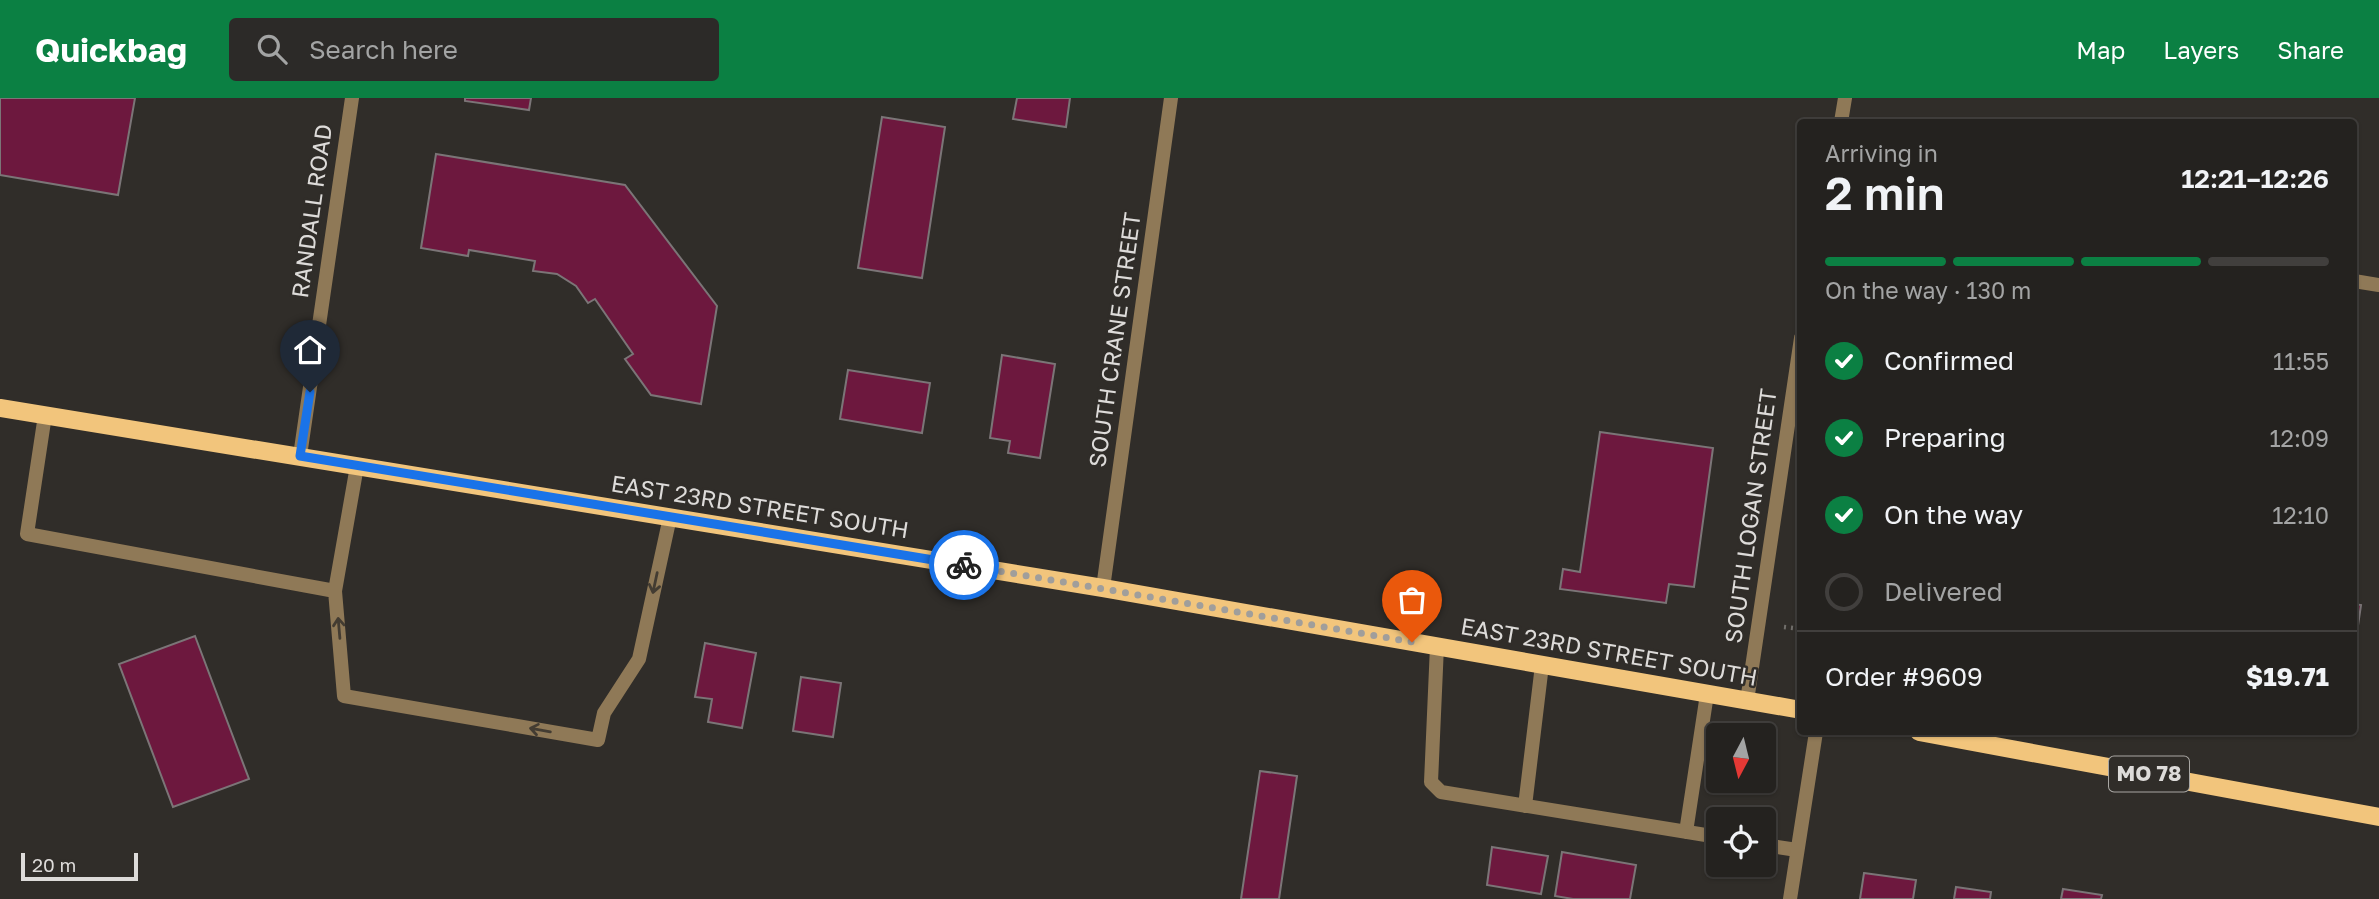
<!DOCTYPE html>
<html lang="en">
<head>
<meta charset="utf-8">
<style>
  body { margin:0; font-family:"Golos Text",sans-serif; background:#2c2a28; color:#f1f3f6; height:100vh; display:flex; flex-direction:column; font-size:26px; white-space:nowrap }
  * { box-sizing:border-box; margin:0 }
  p { font-size:23px; color:#a3a4a4 }
  .icon { flex:none; width:38px; height:38px; fill:none; stroke:currentColor; stroke-width:2; stroke-linecap:round; stroke-linejoin:round }
  .map { position:relative; flex:1; overflow:hidden }
  .sheet { position:absolute; left:1797px; top:21px; width:560px; height:616px; display:flex; flex-direction:column; background:#24221f; border-radius:7px; box-shadow:0 2px 5px #0004,0 0 0 2px #413f3d }
  .sheet>* { flex:none }
  .needle { width:46px; rotate:187deg }
  .buttons { position:absolute; left:1706px; top:625px; display:grid; gap:14px }
  .buttons a { display:grid; place-items:center; width:70px; height:70px; border-radius:7px; background:#24221f; box-shadow:0 2px 5px #0004,0 0 0 2px #413f3d; font-size:35px }
  .scale { position:absolute; left:21px; bottom:18px; width:117px; box-sizing:border-box; padding-left:7px; border:4px solid #dddbd9; border-top:0; font-size:19px; line-height:24px; white-space:nowrap; color:#dddbd9; -webkit-text-stroke:5px #302d29; paint-order:stroke }
  .pin { position:absolute; display:grid; place-items:center; width:60px; height:60px; color:#fff; margin:-72px -30px; border-radius:50% 50% 50% 0; rotate:-45deg; box-shadow:0 0 7px #0007 }
  .pin .icon { rotate:45deg }
  .courier { position:absolute; display:grid; place-items:center; width:70px; height:70px; margin:-35px; border:5px solid #1a73e8; border-radius:50%; background:#fff; color:#222; box-shadow:0 2px 9px #0007 }
  .head em { font-style:normal; font-weight:600 }
  .head div { display:flex; flex-direction:column-reverse }
  .head { display:flex; align-items:center; justify-content:space-between; height:119px; padding:0 28px }
  h1 { font-size:46px; font-weight:600; line-height:52px }
  .bar { display:grid; grid-template-columns:repeat(4,1fr); gap:10px 7px; align-content:center; height:84px; padding:0 28px }
  .bar i { height:9px; border-radius:5px; background:#413f3d }
  .bar .on { background:#0b8043 }
  .bar p { grid-column:span 4 }
  .line { display:flex; align-items:center; gap:18px; padding:0 28px; border-top:2px solid #413f3d }
  .line div { flex:1 }
  ol { padding:0 28px; list-style:none }
  li { display:flex; align-items:center; gap:21px; height:77px }
  li p { margin-inline-start:auto }
  li .icon { padding:7px; border-radius:50%; background:#0b8043; color:#fff; stroke-width:4 }
  li:last-child { color:#a3a4a4 }
  li i { width:38px; height:38px; border:4px solid #413f3d; border-radius:50% }
  header { display:flex; align-items:center; gap:42px; box-sizing:border-box; height:98px; padding:0 35px; background:#0b8043; color:#fff }
  header strong { font-size:33px }
  nav { display:flex; gap:38px; margin-inline-start:auto; font-size:24px }
  .search { width:490px; height:63px; background:#2c2a28; display:flex; align-items:center; gap:18px; box-sizing:border-box; padding:0 24px; border-radius:7px; color:#a3a4a4; font-size:26px }
  .map>svg:first-child { display:block }
  .building { fill:#6d183e; stroke:#7b7577; stroke-width:2 }
  .lines { fill:none; stroke-linecap:round; stroke-linejoin:round }
  .path { stroke:#706e6a; stroke-width:4.5; stroke-dasharray:2 5; stroke-linecap:butt }
  .lane { stroke:#8f7957; stroke-width:14 }
  .street { stroke:#8f7957; stroke-width:14 }
  .primary { stroke:#f2c57c; stroke-width:18 }
  .oneway { stroke:#433c32 }
  .done { stroke:#a09e9b; stroke-width:7; stroke-dasharray:0 12.6 }
  .route { stroke:#1a73e8; stroke-width:9 }
  .labels { text-anchor:middle; stroke-width:5; stroke-linejoin:round; paint-order:stroke }
  .shield { fill:#302d29; stroke:#a9a7a4; stroke-width:2 }
  .shield-label { font-size:21px; font-weight:bold; fill:#dddbd9 }
  .street-label { font-size:23px; fill:#dddbd9; stroke:#302d29 }
</style>
</head>
<body>
<header>
<strong>Quickbag</strong>
<div class="search"><svg class="icon" aria-label="search" viewBox="0 0 24 24"><circle cx="10" cy="10" r="6"/><path d="M15 15l6 6"/></svg>Search here</div>
<nav><a>Map</a><a>Layers</a><a>Share</a></nav>
</header>
<div class="map">
<svg width="2379" height="801" viewBox="0 0 2379 801">
  <rect width="100%" height="100%" fill="#302d29"/>
  <!-- building -->
  <path class="building" d="M0,0H135L118,97L0,77Z
    M465,0H531L529,12L465,3Z
    M1017,0H1070L1066,29L1013,21Z
    M882,19L945,29L922,180L858,170Z
    M436,56L625,87L717,208L701,306L651,297L625,261L633,256L595,201L588,205L576,188L557,176L533,173L535,163L469,152L468,158L421,150Z
    M1002,257L1055,266L1040,360L1008,355L1010,343L990,340Z
    M848,272L930,285L922,335L840,321Z
    M1600,334L1713,350L1694,489L1669,486L1666,505L1560,491L1563,471L1580,474Z
    M2354,506L2361,507L2354,555Z
    M195,538L249,681L173,709L119,566Z
    M705,545L756,555L742,630L708,624L712,601L695,599Z
    M801,579L841,585L833,639L793,633Z
    M1260,673L1297,678L1279,801H1241Z
    M1492,749L1548,758L1541,796L1487,787Z
    M1562,754L1636,767L1630,801H1573L1555,798Z
    M1864,775L1916,782L1913,801H1860Z
    M1956,789L1991,794L1990,801H1954Z
    M2063,791L2102,797L2101,801H2061Z"/>
  <g class="lines">
    <!-- path -->
    <path class="path" d="M1784,529L1801,531"/>
    <!-- lane -->
    <path class="lane" d="M45,317L27,436L335,493
      M357,368L335,493L344,598L598,642L604,615L639,561L670,419
      M1437,548L1431,684L1441,694L1718,739
      M1525,708L1542,567
      M1686,734L1707,596
      M1764,747L1797,752"/>
    <!-- street -->
    <path class="street" d="M1841,24L1845,0
      M2354,183L2379,187
      M300,358L352,0
      M1103,490L1171,0
      M1747,603L1801,240
      M1790,801L1816,634"/>
    <!-- primary -->
    <path class="primary" d="M0,310L1103,490L1801,612
      M1919,634L2379,719"/>
  </g>
  <!-- one-way arrows -->
  <defs><path id="oneway-shaft" d="M-6 0H5M1.5-3L5.5 0L1.5 3" fill="none" stroke-width="1.6" stroke-linecap="round" stroke-linejoin="round" transform="scale(1.75)"/></defs>
  <g class="oneway">
    <use href="#oneway-shaft" transform="translate(655 485) rotate(102)"/>
    <use href="#oneway-shaft" transform="translate(339 530) rotate(-95)"/>
    <use href="#oneway-shaft" transform="translate(540 632) rotate(-170)"/>
  </g>
  <g class="lines">
    <!-- done -->
    <path class="done" d="M964,467L1412,544"/>
    <!-- route -->
    <path class="route" d="M310,294L300,358L964,467"/>
  </g>
  <g class="labels">
    <!-- shield labels -->
    <rect class="shield" x="2109" y="658.5" width="80" height="35" rx="5"/>
    <g class="shield-label">
      <text x="2149" y="683">MO 78</text>
    </g>
    <!-- street labels -->
    <g class="street-label">
      <text transform="translate(312 113) rotate(-82)" y="8">RANDALL ROAD</text>
      <text transform="translate(1115 242) rotate(-82)" y="8">SOUTH CRANE STREET</text>
      <text transform="translate(760 409) rotate(9)" y="8">EAST 23RD STREET SOUTH</text>
      <text transform="translate(1751 418) rotate(-82)" y="8">SOUTH LOGAN STREET</text>
      <text transform="translate(1609 554) rotate(10)" y="8">EAST 23RD STREET SOUTH</text>
    </g>
  </g>
</svg>
<div class="buttons">
<a><svg class="needle" viewBox="-14 -14 28 28"><path d="M0-13l5 13h-10z" fill="#e53935"/><path d="M0 13l5-13h-10z" fill="#a3a4a4"/></svg></a>
<a><svg class="icon" aria-label="locate" viewBox="0 0 24 24"><circle cx="12" cy="12" r="6"/><path d="M12 2v4M12 18v4M2 12h4M18 12h4"/></svg></a>
</div>
<div class="scale">20 m</div>
<div class="pin" style="left:1412px;top:544px;background:#ea580c"><svg class="icon" aria-label="bag" viewBox="0 0 24 24"><path d="M5 8h14l-1 12H6zM9 8a3 3 0 0 1 6 0"/></svg></div>
<div class="pin" style="left:310px;top:294px;background:#1f2937"><svg class="icon" aria-label="home" viewBox="0 0 24 24"><path d="M3 11l9-7 9 7M6 9v11h12V9"/></svg></div>
<div class="courier" style="left:964px;top:467px"><svg class="icon" aria-label="bike" viewBox="0 0 24 24"><circle cx="6" cy="16" r="4"/><circle cx="18" cy="16" r="4"/><path d="M6 16l4-8h5l3 8M10 8l3 8H6M13 5h3"/></svg></div>
<section class="sheet">
<div class="head"><div><h1>2 min</h1><p>Arriving in</p></div><em>12:21–12:26</em></div>
<div class="bar"><i class="on"></i><i class="on"></i><i class="on"></i><i></i><p>On the way · 130 m</p></div>
<ol>
<li><svg class="icon" aria-label="check" viewBox="0 0 24 24"><path d="M5 12l5 5 9-10"/></svg>Confirmed<p>11:55</p></li>
<li><svg class="icon" aria-label="check" viewBox="0 0 24 24"><path d="M5 12l5 5 9-10"/></svg>Preparing<p>12:09</p></li>
<li><svg class="icon" aria-label="check" viewBox="0 0 24 24"><path d="M5 12l5 5 9-10"/></svg>On the way<p>12:10</p></li>
<li><i></i>Delivered</li>
</ol>
<div class="line" style="height:91px"><div>Order #9609</div><b>$19.71</b></div>
</section>
</div>
</body>
</html>
